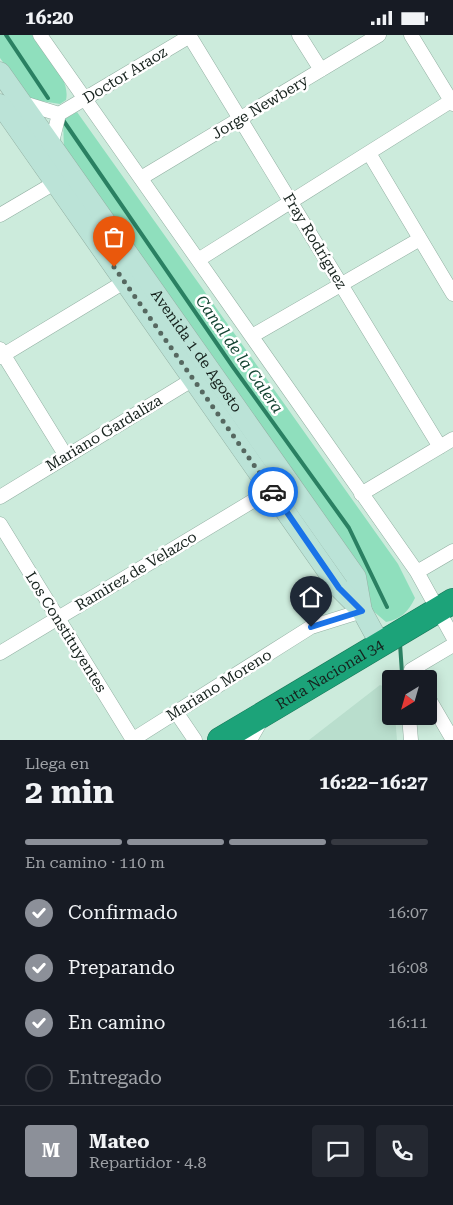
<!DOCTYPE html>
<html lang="es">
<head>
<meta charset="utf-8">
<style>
  body { margin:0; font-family:"Roboto Serif",serif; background:#242831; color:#f1f3f6; height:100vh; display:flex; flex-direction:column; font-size:19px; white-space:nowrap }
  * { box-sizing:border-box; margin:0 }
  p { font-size:16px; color:#9ea1a6 }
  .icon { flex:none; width:28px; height:28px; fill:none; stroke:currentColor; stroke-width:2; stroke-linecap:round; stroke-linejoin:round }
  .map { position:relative; height:705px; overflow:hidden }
  .sheet { display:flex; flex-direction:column; background:#171b24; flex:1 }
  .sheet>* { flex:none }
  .needle { width:32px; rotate:217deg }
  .fabs { position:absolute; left:382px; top:635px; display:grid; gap:10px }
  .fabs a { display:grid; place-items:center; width:55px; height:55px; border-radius:5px; background:#171b24; box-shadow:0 2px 12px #0003; font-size:25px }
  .pin { position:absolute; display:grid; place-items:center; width:42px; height:42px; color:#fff; margin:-51px -21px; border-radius:50% 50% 50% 0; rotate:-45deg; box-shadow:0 0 5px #0007 }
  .pin .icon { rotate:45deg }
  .courier { position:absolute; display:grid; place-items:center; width:50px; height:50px; margin:-25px; border:4px solid #1a73e8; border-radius:50%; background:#fff; color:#222; box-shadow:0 1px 6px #0007 }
  .summary em { font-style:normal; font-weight:700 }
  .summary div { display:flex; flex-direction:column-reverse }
  .summary { display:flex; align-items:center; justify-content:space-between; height:85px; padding:0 25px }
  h1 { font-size:32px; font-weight:700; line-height:38px }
  .bar { display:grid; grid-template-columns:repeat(4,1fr); gap:8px 5px; align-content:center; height:60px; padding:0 25px }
  .bar i { height:6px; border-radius:4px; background:#363941 }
  .bar .current { background:#8c9099 }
  .bar p { grid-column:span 4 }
  .line { display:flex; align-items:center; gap:12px; padding:0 25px; border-top:1px solid #363941 }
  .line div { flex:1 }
  .round { display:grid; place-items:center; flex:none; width:52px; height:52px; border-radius:5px; background:#242831 }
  ol { padding:0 25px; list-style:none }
  li { display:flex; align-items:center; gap:15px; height:55px }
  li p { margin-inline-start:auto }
  li .icon { padding:5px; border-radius:50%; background:#8c9099; color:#fff; stroke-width:4 }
  li:last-child { color:#9ea1a6 }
  li i { width:28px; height:28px; border:2px solid #363941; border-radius:50% }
  .status { display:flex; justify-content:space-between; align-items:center; height:35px; padding:0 25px; background:#171b24; direction:ltr }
  .status svg { height:14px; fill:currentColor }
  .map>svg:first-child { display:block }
  .built { fill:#b9decd }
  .green { fill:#8fdfbd }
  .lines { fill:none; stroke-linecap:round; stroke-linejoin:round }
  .stream { stroke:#2a8062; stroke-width:4 }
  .street-casing { stroke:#93b0a3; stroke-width:15 }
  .secondary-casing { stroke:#93b0a3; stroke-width:21 }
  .highway-casing { stroke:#1a7659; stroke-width:26 }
  .street { stroke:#fff; stroke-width:14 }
  .secondary { stroke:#bbe3d7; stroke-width:20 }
  .highway { stroke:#1ca379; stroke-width:25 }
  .done { stroke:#566860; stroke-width:5; stroke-dasharray:0 9 }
  .route { stroke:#1a73e8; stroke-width:6 }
  .labels { text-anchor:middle; stroke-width:5; stroke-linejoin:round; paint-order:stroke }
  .street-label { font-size:15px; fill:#16221d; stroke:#fff }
  .water-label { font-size:16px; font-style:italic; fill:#144432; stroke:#fff }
</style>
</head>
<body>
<div class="status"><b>16:20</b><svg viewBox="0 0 49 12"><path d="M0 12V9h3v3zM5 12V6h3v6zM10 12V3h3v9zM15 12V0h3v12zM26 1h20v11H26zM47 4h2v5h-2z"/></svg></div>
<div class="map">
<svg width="453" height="705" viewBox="0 0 453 705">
  <rect width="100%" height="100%" fill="#ccebdc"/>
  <!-- built -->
  <path class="built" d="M380,650L391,654V681H395L397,705H309Z"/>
  <!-- green -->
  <path class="green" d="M0,0H32C44,17 71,43 66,65L60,69L29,64L0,23Z
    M77,77L398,529L415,563C408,577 401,584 386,587L365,569L64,115L63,85Z"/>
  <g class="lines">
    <!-- stream -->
    <path class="stream" d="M6,0L48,63
      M63,85L233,332L349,493L387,572
      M400,609L402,638"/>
    <defs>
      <path id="street" d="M40,0L417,537L453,602
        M189,0L440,412
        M299,0L321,35
        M411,0L453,69
        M20,67L59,79
        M59,79L190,1
        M51,111L59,79
        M369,118L453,259
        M141,143L379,0
        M0,180L63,143
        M198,225L451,66
        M252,301L420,204
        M0,314L66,421
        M0,322L124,247
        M361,459L453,404
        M0,462L200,340
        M0,489L133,705
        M417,537L453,516
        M0,618L271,455
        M411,635L453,610
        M429,664L453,705
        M176,677L195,705
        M409,681L411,705
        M132,705L311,592L362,576
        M250,705L262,684"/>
      <g id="secondary">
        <path id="s1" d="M0,37L356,542L362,576"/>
        <path d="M0,69L339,553L362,576L380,609"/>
      </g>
      <g id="highway">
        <path id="s2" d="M220,705L453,566"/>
      </g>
    </defs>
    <!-- street casing -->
    <use href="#street" class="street-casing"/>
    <!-- secondary casing -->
    <use href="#secondary" class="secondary-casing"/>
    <!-- highway casing -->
    <use href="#highway" class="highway-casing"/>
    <!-- street -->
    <use href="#street" class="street"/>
    <!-- secondary -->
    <use href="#secondary" class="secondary"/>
    <!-- highway -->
    <use href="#highway" class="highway"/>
  </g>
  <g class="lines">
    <!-- done -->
    <path class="done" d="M114,232L273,457"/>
    <!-- route -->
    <path class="route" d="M273,457L339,553L362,576L311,592"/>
  </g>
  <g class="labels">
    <!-- street labels -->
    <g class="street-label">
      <text transform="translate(125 40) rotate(-31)" y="5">Doctor Araoz</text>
      <text transform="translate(260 72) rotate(-31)" y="5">Jorge Newbery</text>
      <text transform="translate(315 206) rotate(59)" y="5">Fray Rodríguez</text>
      <text dy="5" stroke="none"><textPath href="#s1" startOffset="341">Avenida 1 de Agosto</textPath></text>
      <text transform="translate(104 398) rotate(-31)" y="5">Mariano Gardaliza</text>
      <text transform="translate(136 536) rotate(-31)" y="5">Ramirez de Velazco</text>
      <text transform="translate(66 597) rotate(58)" y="5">Los Constituyentes</text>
      <text dy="5" stroke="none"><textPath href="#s2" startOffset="128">Ruta Nacional 34</textPath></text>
      <text transform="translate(219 650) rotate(-32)" y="5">Mariano Moreno</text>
    </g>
    <!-- water labels -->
    <g class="water-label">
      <text transform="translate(240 319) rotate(55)" y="6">Canal de la Calera</text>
    </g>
  </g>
</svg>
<div class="fabs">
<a><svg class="needle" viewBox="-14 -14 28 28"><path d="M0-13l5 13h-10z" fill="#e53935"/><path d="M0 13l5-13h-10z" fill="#9ea1a6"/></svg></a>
</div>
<div class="pin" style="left:114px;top:232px;background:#ea580c"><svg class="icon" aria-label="bag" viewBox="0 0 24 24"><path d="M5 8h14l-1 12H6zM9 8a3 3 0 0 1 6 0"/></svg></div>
<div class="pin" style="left:311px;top:592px;background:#1f2937"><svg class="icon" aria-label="home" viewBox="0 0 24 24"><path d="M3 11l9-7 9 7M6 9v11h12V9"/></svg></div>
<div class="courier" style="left:273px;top:457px"><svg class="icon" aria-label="car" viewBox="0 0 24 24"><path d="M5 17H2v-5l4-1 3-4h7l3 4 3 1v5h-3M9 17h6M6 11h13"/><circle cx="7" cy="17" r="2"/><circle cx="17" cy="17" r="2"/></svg></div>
</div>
<section class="sheet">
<div class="summary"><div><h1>2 min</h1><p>Llega en</p></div><em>16:22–16:27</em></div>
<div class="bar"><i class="current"></i><i class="current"></i><i class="current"></i><i></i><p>En camino · 110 m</p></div>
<ol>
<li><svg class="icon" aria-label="check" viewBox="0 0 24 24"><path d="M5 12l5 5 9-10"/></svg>Confirmado<p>16:07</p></li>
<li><svg class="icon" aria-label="check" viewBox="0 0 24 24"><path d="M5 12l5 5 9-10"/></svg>Preparando<p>16:08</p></li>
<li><svg class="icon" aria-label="check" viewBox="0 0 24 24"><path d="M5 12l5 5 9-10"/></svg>En camino<p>16:11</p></li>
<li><i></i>Entregado</li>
</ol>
<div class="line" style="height:90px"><b class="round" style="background:#8c9099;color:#fff">M</b><div><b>Mateo</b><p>Repartidor · 4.8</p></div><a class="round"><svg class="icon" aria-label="chat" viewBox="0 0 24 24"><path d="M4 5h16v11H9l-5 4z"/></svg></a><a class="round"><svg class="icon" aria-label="phone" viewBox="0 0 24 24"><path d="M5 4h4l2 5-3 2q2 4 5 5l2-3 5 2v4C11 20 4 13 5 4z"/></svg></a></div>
</section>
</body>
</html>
